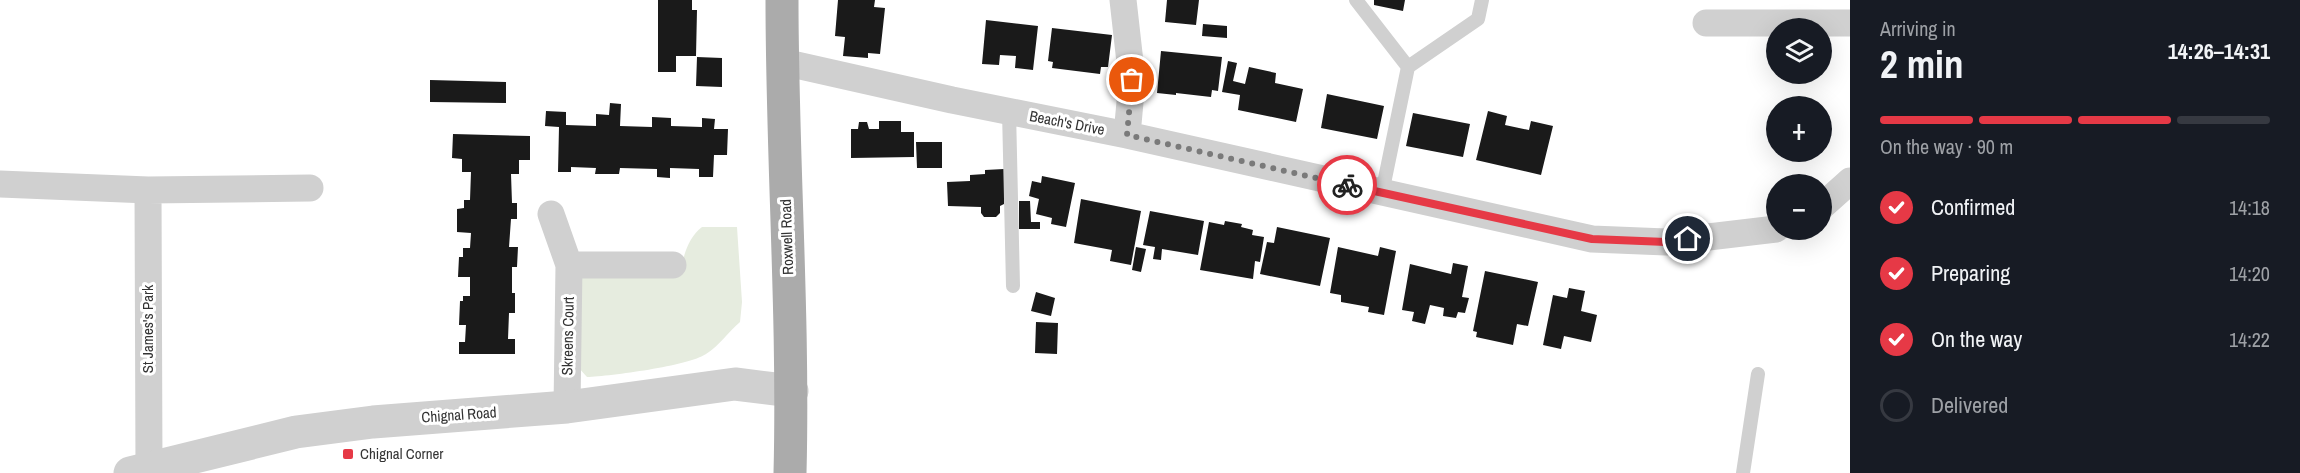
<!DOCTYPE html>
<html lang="en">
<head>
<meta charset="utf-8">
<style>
  body { margin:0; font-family:"Archivo Narrow",sans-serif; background:#20242c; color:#f1f3f6; height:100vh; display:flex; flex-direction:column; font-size:22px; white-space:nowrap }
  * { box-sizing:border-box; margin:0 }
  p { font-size:20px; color:#9ea1a6 }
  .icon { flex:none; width:33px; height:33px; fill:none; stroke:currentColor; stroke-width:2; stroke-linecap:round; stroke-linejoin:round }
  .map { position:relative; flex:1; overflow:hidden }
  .panel { display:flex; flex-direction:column; background:#171b24; width:450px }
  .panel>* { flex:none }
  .fabs { position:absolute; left:1766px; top:18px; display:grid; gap:12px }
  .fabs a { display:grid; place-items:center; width:66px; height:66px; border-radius:50%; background:#171b24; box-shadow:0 6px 24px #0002; font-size:30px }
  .pin { position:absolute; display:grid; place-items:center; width:51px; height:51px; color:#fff; margin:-26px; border:3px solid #fff; border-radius:50%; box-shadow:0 2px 6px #0007 }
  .courier { position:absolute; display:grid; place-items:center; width:60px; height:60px; margin:-30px; border:4px solid #e63946; border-radius:50%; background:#fff; color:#222; box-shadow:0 2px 8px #0007 }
  .overview em { font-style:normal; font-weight:800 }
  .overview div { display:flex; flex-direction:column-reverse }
  .overview { display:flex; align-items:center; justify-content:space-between; height:102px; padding:0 30px }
  h1 { font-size:39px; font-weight:800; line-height:45px }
  .bar { display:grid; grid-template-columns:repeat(4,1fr); gap:9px 6px; align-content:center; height:72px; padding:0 30px }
  .bar i { height:8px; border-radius:4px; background:#363941 }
  .bar .on { background:#e63946 }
  .bar p { grid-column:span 4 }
  ol { padding:0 30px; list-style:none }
  li { display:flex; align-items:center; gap:18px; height:66px }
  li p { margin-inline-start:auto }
  li .icon { padding:6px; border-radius:50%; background:#e63946; color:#fff; stroke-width:4 }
  li:last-child { color:#9ea1a6 }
  li i { width:33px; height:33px; border:3px solid #363941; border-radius:50% }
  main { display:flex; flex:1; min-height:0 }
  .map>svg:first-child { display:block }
  .green { fill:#e6ecdf }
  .building { fill:#1a1a1a }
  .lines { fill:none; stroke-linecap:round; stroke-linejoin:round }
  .service { stroke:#d0d0d0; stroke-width:14 }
  .minor { stroke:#d0d0d0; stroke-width:27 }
  .tertiary { stroke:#d0d0d0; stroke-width:33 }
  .primary { stroke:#ababab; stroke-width:33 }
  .done { stroke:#7a7a7a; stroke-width:6; stroke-dasharray:0 10.8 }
  .route { stroke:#e63946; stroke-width:8 }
  .poi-dot { fill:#e63946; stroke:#fff; stroke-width:2 }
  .labels { text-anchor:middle; stroke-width:6; stroke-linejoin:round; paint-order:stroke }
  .street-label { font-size:15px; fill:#333; stroke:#fff }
  .poi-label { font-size:15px; fill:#333; stroke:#fff; text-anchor:start }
</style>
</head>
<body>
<main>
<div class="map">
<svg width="1850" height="473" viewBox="0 0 1850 473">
  <rect width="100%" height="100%" fill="#fff"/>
  <!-- green -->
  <path class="green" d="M702,227H737L742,302L740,322C729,331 719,346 706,354C688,366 611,376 587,377L578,367L575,355L582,275L680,270C685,253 688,238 702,227Z"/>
  <!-- building -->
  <path class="building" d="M658,0H692V10H697L696,56H676V72H658Z
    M838,0H875L874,7L885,8L880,54L868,53V58L843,56L845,37L835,36Z
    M1167,0H1199L1196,25L1165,22Z
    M1374,0H1405L1403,11L1374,5Z
    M986,20L1038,26L1033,70L1015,68L1016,56L1000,55L999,65L982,64Z
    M1203,24L1227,26V38L1202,36Z
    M1052,28L1112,35L1108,67H1101L1100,74L1052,68L1053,62L1048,61Z
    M1161,51L1222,57L1218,91L1212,90L1211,97L1176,93V95L1157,93Z
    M697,57L722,58V87L696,86Z
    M1228,61L1237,63L1233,81L1245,84L1249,67L1276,73L1275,83L1303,89L1296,122L1238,110L1240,95L1222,92Z
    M430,80L506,82V103L430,102Z
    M1327,94L1384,106L1377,139L1321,128Z
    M610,103L621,104L620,126L652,127V117L671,118V126L702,127V118L715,119L714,129H728L727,155H714L713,177H699V169L670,168V178L657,177V169L620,168L619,174H595L596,168L571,167V172H558L559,127L545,126L546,111L566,112V125L596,126V114L609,115Z
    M1488,111L1507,116L1505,125L1529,130L1531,121L1553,126L1541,175L1476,160Z
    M1413,113L1470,124L1463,157L1406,146Z
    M879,121H901V132H914V157L851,158V129H858L859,122H867L869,129H879Z
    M453,134L530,136V160H519V174H511L512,203H517V219H511L509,247H518L517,267H512V293H515V313H509L508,339H515V354H459V342H465L466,325H459L460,301H463V296H470V277H458L459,257H463V248H470L471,233L457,232V209L464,208V200H470L471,172H462V159L452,158Z
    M916,142H942V168H917Z
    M1004,169V204L1000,206V213L996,217H984L981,213V207L948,206L947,182L970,181V175L985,174V170Z
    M1042,176L1075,183L1066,227L1051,224L1052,218L1036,214L1039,199L1029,196L1032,181L1041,183Z
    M1081,199L1141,211L1131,265L1110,261L1112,250L1074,243Z
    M1019,201H1030L1031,222H1040V229H1019Z
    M1150,211L1204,221L1198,255L1162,249L1161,260L1153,259L1155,247L1143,245Z
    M1225,221L1242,224L1241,227L1253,230L1252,235L1264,237L1260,262L1255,261L1253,279L1200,270L1209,222L1224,225Z
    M1277,227L1330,238L1320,286L1260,274L1267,242L1274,243Z
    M1136,247L1146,249L1141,272L1132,270Z
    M1338,247L1378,256L1380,247L1396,251L1384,315L1368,312L1369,307L1341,302V295L1330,293Z
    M1453,263L1468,266L1462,297L1469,298L1465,313L1458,312L1456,318L1443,316L1444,308L1430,305L1425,324L1412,321L1414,312L1402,310L1410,264L1451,274Z
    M1485,271L1538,282L1528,326L1517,324L1513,345L1476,337L1477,332L1473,331Z
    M1569,288L1585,291L1581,311L1597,315L1591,342L1564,336L1561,349L1543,345L1553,295L1567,298Z
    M1036,292L1055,298L1051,316L1031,311Z
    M1036,322L1058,323L1057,354L1035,353Z"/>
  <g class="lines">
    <!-- service -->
    <path class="service" d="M1356,0L1408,67L1382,193
      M1408,67L1478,19L1482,0
      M1009,111L1013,286
      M1743,473L1758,374"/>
    <!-- minor -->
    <path class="minor" d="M1123,0L1132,80L1127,135
      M1706,23H1850
      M783,62L952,100L1127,135L1592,239L1666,242L1776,229
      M0,184L148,190L149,468
      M148,190L310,188
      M1821,207L1850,181
      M551,214L569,265L567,407
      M569,265H673"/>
    <!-- tertiary -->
    <path class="tertiary" d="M130,473L296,432L373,422L567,407L735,384L792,391"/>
    <!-- primary -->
    <path class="primary" d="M782,0C782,158 794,315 790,473"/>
  </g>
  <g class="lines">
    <!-- done -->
    <path class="done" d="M1132,80L1127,135L1347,185"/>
    <!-- route -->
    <path class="route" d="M1347,185L1592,239L1666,242L1688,239"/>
  </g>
  <!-- markers -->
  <rect class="poi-dot" x="342" y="448" width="12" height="12" rx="3"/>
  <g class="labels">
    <!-- street labels -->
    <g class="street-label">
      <text transform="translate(1067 123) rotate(11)" y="5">Beach's Drive</text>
      <text transform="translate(787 237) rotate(-92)" y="5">Roxwell Road</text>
      <text transform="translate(148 329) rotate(-90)" y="5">St James's Park</text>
      <text transform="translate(568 336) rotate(-89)" y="5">Skreens Court</text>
      <text transform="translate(459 415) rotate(-4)" y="5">Chignal Road</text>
    </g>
    <!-- poi labels -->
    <g class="poi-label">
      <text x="360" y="459">Chignal Corner</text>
    </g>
  </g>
</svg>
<div class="fabs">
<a><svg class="icon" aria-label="layers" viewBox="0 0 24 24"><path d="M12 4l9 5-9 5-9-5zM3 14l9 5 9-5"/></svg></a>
<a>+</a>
<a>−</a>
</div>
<div class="pin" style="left:1132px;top:80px;background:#ea580c"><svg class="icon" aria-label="bag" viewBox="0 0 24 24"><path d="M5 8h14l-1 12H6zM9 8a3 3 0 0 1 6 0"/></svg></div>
<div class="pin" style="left:1688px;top:239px;background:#1f2937"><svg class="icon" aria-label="home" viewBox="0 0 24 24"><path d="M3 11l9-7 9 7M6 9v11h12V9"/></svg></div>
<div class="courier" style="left:1347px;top:185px"><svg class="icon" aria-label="bike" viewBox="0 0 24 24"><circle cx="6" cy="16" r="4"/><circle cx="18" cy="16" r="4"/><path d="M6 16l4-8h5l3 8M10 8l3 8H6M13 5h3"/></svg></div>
</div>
<section class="panel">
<div class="overview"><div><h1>2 min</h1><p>Arriving in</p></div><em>14:26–14:31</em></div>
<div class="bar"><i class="on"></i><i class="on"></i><i class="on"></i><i></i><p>On the way · 90 m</p></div>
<ol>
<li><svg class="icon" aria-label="check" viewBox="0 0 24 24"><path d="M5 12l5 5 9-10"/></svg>Confirmed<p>14:18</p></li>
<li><svg class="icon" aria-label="check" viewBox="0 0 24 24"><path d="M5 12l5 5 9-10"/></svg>Preparing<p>14:20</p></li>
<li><svg class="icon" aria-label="check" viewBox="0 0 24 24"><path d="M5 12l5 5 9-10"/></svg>On the way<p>14:22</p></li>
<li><i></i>Delivered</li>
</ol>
</section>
</main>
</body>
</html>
